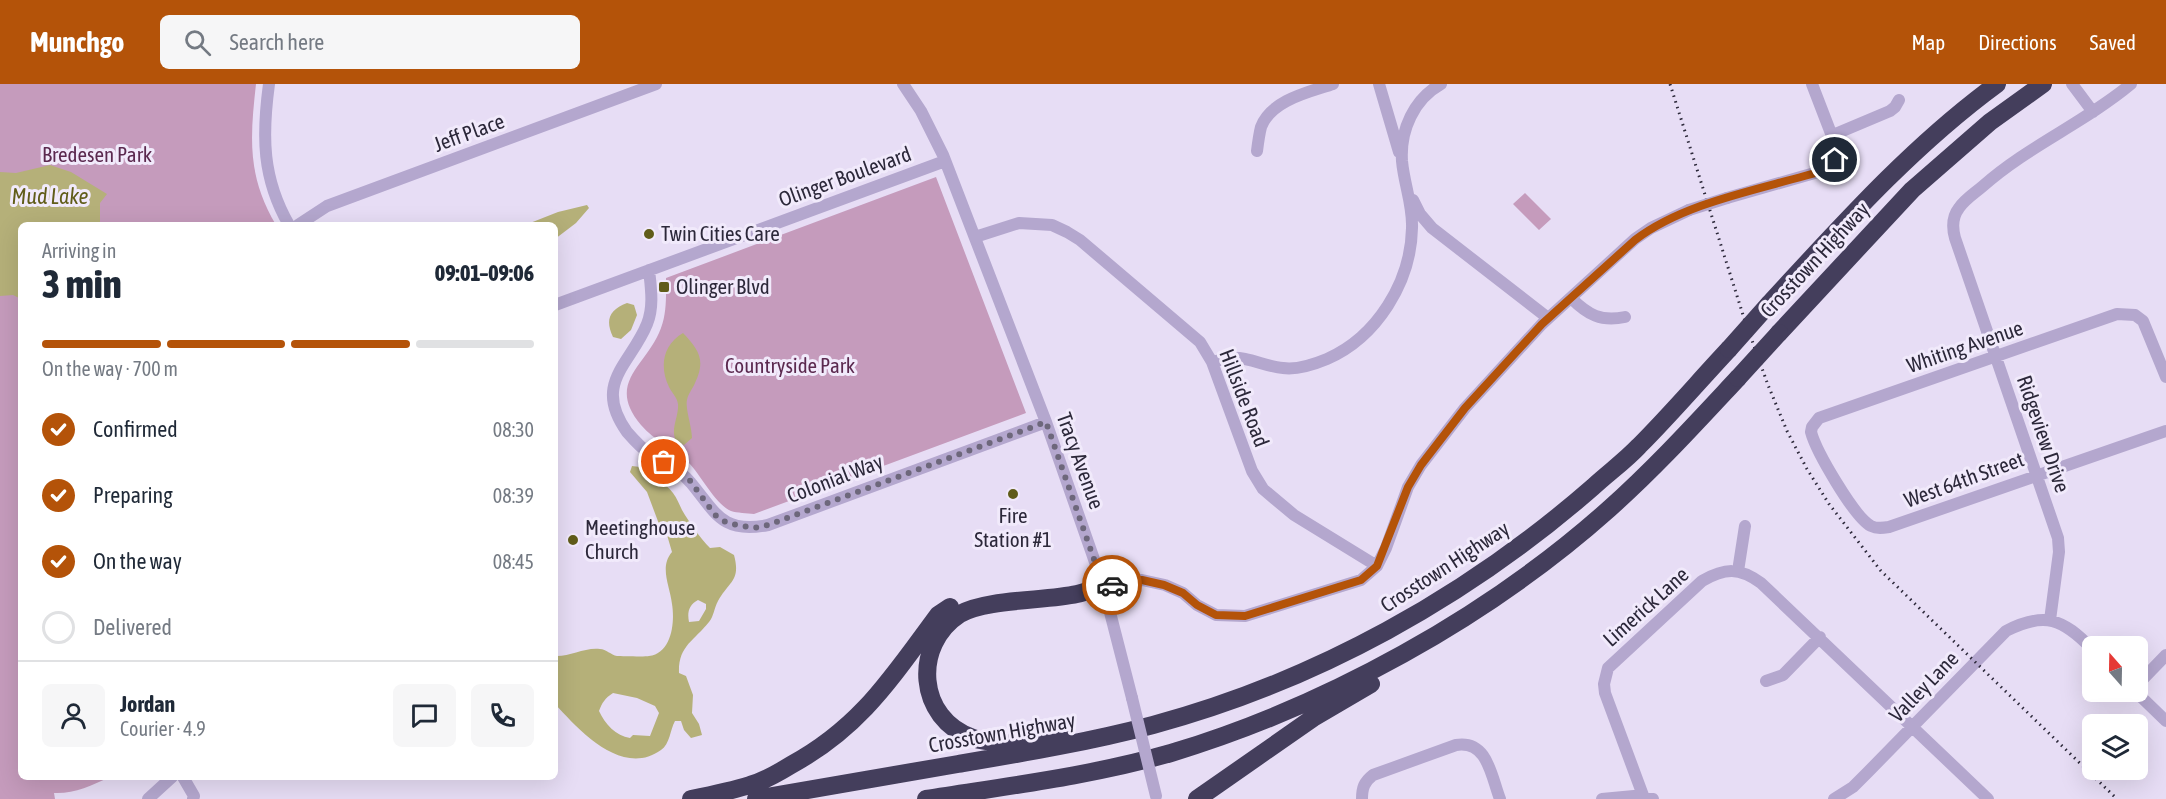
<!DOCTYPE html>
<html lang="en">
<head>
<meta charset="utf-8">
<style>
  body { margin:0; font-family:"Asap Condensed",sans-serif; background:#f6f6f7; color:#1f2937; height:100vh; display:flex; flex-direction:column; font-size:22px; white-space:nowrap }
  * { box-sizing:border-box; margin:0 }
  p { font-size:20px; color:#747a83 }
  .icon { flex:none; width:33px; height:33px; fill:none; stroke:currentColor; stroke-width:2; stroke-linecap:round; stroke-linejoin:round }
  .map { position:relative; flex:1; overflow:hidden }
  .drawer { position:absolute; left:18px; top:138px; width:540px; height:558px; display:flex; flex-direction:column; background:#fff; border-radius:9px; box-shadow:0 6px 24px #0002 }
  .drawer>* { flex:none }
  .needle { width:39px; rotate:340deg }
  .tools { position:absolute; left:2082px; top:552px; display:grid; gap:12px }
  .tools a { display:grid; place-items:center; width:66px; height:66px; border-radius:9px; background:#fff; box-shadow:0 6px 24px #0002; font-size:30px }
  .pin { position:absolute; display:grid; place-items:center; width:51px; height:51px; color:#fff; margin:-26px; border:3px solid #fff; border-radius:50%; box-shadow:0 2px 6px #0007 }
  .courier { position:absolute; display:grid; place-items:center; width:60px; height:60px; margin:-30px; border:4px solid #b45309; border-radius:50%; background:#fff; color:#222; box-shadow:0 2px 8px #0007 }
  .head em { font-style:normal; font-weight:800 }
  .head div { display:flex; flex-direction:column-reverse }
  .head { display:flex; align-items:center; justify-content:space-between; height:102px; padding:0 24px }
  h1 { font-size:39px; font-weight:800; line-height:45px }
  .bar { display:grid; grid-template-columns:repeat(4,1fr); gap:9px 6px; align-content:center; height:72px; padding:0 24px }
  .bar i { height:8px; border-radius:4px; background:#e0e1e3 }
  .bar .current { background:#b45309 }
  .bar p { grid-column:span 4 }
  .line { display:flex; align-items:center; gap:15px; padding:0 24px; border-top:2px solid #e0e1e3 }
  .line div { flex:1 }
  .round { display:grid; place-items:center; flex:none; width:63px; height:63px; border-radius:9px; background:#f6f6f7 }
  ol { padding:0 24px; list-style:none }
  li { display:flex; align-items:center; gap:18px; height:66px }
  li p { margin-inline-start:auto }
  li .icon { padding:6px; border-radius:50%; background:#b45309; color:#fff; stroke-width:4 }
  li:last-child { color:#747a83 }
  li i { width:33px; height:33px; border:3px solid #e0e1e3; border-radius:50% }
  header { display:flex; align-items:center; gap:36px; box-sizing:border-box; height:84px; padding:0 30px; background:#b45309; color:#fff }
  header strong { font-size:28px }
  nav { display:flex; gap:33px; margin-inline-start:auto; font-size:21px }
  .search { width:420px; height:54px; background:#f6f6f7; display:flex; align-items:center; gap:15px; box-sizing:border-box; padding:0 21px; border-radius:9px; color:#747a83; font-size:22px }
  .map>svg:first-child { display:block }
  .green { fill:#c59bbc }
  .water { fill:#b5b079; fill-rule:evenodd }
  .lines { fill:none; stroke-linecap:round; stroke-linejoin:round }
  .minor { stroke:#b4a7ce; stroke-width:12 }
  .highway { stroke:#443e5c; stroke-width:18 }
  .rail { stroke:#2c283a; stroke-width:3; stroke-dasharray:1.5 4.5; stroke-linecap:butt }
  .minor-bridge { stroke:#b4a7ce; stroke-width:12 }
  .highway-bridge { stroke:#443e5c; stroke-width:18 }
  .done { stroke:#6d677b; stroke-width:6; stroke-dasharray:0 10.8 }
  .route { stroke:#b45309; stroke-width:8 }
  .poi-dot { fill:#605c19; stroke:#f1eafb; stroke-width:2 }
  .labels { text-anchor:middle; stroke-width:6; stroke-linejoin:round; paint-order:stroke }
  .street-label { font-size:21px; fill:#2c283a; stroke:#f1eafb }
  .park-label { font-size:21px; fill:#5b294f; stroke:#f1eafb }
  .poi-label { font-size:21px; fill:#2c283a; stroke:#f1eafb; text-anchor:start }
  .water-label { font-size:22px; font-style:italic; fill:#605c19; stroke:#f1eafb }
</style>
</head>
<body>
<header>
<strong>Munchgo</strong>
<div class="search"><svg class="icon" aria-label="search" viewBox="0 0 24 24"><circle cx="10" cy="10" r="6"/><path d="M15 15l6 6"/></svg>Search here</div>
<nav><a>Map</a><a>Directions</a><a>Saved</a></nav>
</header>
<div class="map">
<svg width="2166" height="715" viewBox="0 0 2166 715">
  <rect width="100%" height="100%" fill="#e7ddf5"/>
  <!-- green -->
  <path class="green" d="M0,0H256C250,54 247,92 276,141H21V693H109C92,702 73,710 54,709L55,715H0Z
    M936,93L1026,329L754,430C747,429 737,429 731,427C715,420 701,391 688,378C674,364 654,357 641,341C605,298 647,282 661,244C667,228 666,211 666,194Z
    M1525,109L1551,135L1539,146L1513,120Z"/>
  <!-- water -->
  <path class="water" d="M50,81L71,88L107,110L100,119V141H21V215L13,211L0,212V88L16,89Z
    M587,121L589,124L576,139L555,155V141H525L558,128Z
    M627,219L634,221L637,231L631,246L621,255L613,253C605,236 609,226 627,219Z
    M683,249C699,266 706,276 695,299C693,304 688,310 687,316C685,324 692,343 692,354L684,361L676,357C670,345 679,333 678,320C677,313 672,309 669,303C659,282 663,261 683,249Z
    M632,382L640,383C651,396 664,396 673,409C677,414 679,420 682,426C689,438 700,454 710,464L720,463L734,471C741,497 729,497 718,517C714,524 714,532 709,538C694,557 678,562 679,589L686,592L693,611L692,629L699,640L702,651L691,654L684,646L681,637H675C670,646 670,660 661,666C622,694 579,646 555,620V572C569,573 585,563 600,565C606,565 611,571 617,572C621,572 645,573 649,572C672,569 675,538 672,520C670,502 659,483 672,468L667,451L659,440L647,408L630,388ZM698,516L706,520V525L699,537L689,538C687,528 689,521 698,516ZM613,609L637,614L655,622L659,629L650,652L633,651L630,654C616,652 605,640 599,627C602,619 605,614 613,609Z"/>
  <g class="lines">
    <!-- minor -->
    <path class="minor" d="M269,0C262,52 262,94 289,141
      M903,0L921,27L943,71L1046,338L1103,501L1132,614
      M1379,0L1399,68
      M2072,0L2093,28
      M1833,51L1890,27L1895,23L1899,16
      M1257,67C1258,59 1259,51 1261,43C1271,16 1309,8 1333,0
      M1727,114L1825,86C1834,80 1837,75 1837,65L1812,0
      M1413,116L1420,130L1432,144L1548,234
      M298,141L327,122L656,0
      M975,153L1019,139L1052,141L1067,148L1080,156L1200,258L1212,278L1252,387L1263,405L1294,431L1377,482
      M649,186C651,204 654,223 647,240C631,280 592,299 627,348C634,356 641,364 650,370C664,380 680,385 691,399C716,429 722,450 768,441L1046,338
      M1571,214C1588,231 1601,238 1625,233
      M555,221L945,77
      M1212,278C1218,277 1224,274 1230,274C1247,272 1266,283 1283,284C1297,286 1315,280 1327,275C1377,253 1411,198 1412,144C1413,121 1404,100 1402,77C1400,46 1414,15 1441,0
      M2166,293L2143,237L2135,231L2117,230L1819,334L1812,343L1811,348C1816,367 1854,433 1871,442C1877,445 1883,444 1889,443L2166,347
      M1738,487L1745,442
      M1103,501L1142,496L1165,501L1183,509L1197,521L1216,531L1245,532L1361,496L1377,482L1386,464L1408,403L1421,381L1465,324L1542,240L1635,155L1651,144L1689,126
      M2050,536L2059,468L2058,454L1955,154C1952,143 1952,133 1959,124C1965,115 1975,109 1983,102C2028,62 2084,39 2131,0
      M1766,597L1783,591L1820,553
      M2138,600L2166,571
      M2136,608L2166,637
      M183,693L194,712L193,715
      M1644,714L1605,609L1604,600L1608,584L1702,497C1725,484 1739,483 1761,499L1988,715
      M148,715L172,693
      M1362,715C1362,704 1364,698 1373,691L1456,661C1488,656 1491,692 1500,715
      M1602,715L1634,712L1653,715
      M1834,715L1853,703L1868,688L2006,547C2045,527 2063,535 2092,565"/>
    <!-- highway -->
    <path class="highway" d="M1769,220C1841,142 1911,63 1997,0
      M1779,249L1912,106L1990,38L2043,0
      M1063,651C1036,654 998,663 973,654C917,635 912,561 960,530C985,515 1046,517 1077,510C1086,508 1094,504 1103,501
      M691,715C711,711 731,707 750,701C764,697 778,689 791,681C861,643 892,593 938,531L950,523
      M756,715C823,703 890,692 958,680C1023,669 1089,658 1153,641C1316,597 1467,513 1593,403C1608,389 1625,377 1639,362C1670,331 1699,297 1729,265
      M926,715C1007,702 1091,692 1171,669C1327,622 1488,533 1609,425C1655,384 1696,339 1738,294
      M1197,715L1313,634L1371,600"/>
    <!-- rail -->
    <path class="rail" d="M1670,0L1744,234L1768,301L1787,347L1807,385L1829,420L1881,487L2117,715"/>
    <!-- minor-bridge -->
    <path class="minor-bridge" d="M1689,126L1727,114
      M1132,614L1156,712"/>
    <!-- highway-bridge -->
    <path class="highway-bridge" d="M1729,265L1769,220
      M1738,294L1779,249"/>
  </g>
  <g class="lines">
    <!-- done -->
    <path class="done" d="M664,378L688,394L715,431L727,439L754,444L768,441L1046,338L1103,501H1112"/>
    <!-- route -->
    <path class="route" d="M1112,501L1142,496L1164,501L1183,509L1197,521L1216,531L1245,532L1361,496L1377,482L1408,403L1421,381L1465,324L1542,240L1635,156C1686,117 1764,105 1825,86L1835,76"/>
  </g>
  <!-- markers -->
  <g class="poi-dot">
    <circle cx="649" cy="150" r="6"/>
    <rect x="658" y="197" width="12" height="12" rx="3"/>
    <circle cx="1013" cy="410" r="6"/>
    <circle cx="573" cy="456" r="6"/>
  </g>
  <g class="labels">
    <!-- street labels -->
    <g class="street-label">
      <text transform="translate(469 49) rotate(-20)" y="7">Jeff Place</text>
      <text transform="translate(845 93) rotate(-20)" y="7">Olinger Boulevard</text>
      <text transform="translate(1815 176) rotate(-47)" y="7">Crosstown Highway</text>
      <text transform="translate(1965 263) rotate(-19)" y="7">Whiting Avenue</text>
      <text transform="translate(1244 314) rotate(69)" y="7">Hillside Road</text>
      <text transform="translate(2043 350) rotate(71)" y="7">Ridgeview Drive</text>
      <text transform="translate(1080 377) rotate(70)" y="7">Tracy Avenue</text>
      <text transform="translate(835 395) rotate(-21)" y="7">Colonial Way</text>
      <text transform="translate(1964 396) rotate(-20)" y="7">West 64th Street</text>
      <text transform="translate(1445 483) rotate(-33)" y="7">Crosstown Highway</text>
      <text transform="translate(1646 523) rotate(-42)" y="7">Limerick Lane</text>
      <text transform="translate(1924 603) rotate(-46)" y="7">Valley Lane</text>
      <text transform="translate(1002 649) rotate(-10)" y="7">Crosstown Highway</text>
    </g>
    <!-- park labels -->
    <g class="park-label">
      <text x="97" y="78">Bredesen Park</text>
      <text x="790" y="289">Countryside Park</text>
    </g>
    <!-- poi labels -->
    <g class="poi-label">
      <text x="661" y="157">Twin Cities Care</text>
      <text x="676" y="210">Olinger Blvd</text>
      <text x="1013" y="439" text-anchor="middle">Fire<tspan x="1013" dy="24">Station #1</tspan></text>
      <text x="585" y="451">Meetinghouse<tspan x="585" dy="24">Church</tspan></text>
    </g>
    <!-- water labels -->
    <g class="water-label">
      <text x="50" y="120">Mud Lake</text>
    </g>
  </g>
</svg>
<div class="tools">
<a><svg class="needle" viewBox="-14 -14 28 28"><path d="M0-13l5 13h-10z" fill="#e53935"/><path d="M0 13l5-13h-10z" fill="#747a83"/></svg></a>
<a><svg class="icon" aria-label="layers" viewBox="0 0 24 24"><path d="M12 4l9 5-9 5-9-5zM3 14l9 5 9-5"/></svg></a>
</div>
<div class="pin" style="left:664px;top:378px;background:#ea580c"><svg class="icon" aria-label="bag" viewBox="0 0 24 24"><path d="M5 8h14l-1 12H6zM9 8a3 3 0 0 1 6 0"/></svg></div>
<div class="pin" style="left:1835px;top:76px;background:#1f2937"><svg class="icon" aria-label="home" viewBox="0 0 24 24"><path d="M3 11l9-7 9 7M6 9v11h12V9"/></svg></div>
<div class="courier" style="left:1112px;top:501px"><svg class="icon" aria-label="car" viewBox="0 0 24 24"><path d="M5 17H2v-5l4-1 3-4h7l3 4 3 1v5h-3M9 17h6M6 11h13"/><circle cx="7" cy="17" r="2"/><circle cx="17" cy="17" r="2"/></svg></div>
<section class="drawer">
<div class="head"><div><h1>3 min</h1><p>Arriving in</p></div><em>09:01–09:06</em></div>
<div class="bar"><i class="current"></i><i class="current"></i><i class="current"></i><i></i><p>On the way · 700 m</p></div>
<ol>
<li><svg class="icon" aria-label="check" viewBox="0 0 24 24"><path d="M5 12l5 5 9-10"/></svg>Confirmed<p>08:30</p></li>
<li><svg class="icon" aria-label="check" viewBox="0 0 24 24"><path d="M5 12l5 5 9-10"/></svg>Preparing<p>08:39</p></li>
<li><svg class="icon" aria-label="check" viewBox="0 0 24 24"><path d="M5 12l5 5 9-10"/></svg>On the way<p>08:45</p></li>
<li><i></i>Delivered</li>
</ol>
<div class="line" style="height:108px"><a class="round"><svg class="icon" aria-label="person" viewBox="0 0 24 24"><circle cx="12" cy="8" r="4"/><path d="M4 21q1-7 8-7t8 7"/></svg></a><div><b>Jordan</b><p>Courier · 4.9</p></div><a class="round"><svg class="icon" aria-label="chat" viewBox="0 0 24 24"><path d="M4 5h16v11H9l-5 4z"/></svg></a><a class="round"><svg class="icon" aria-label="phone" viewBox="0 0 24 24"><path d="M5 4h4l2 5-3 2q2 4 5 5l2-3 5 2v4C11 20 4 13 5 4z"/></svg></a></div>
</section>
</div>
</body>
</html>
